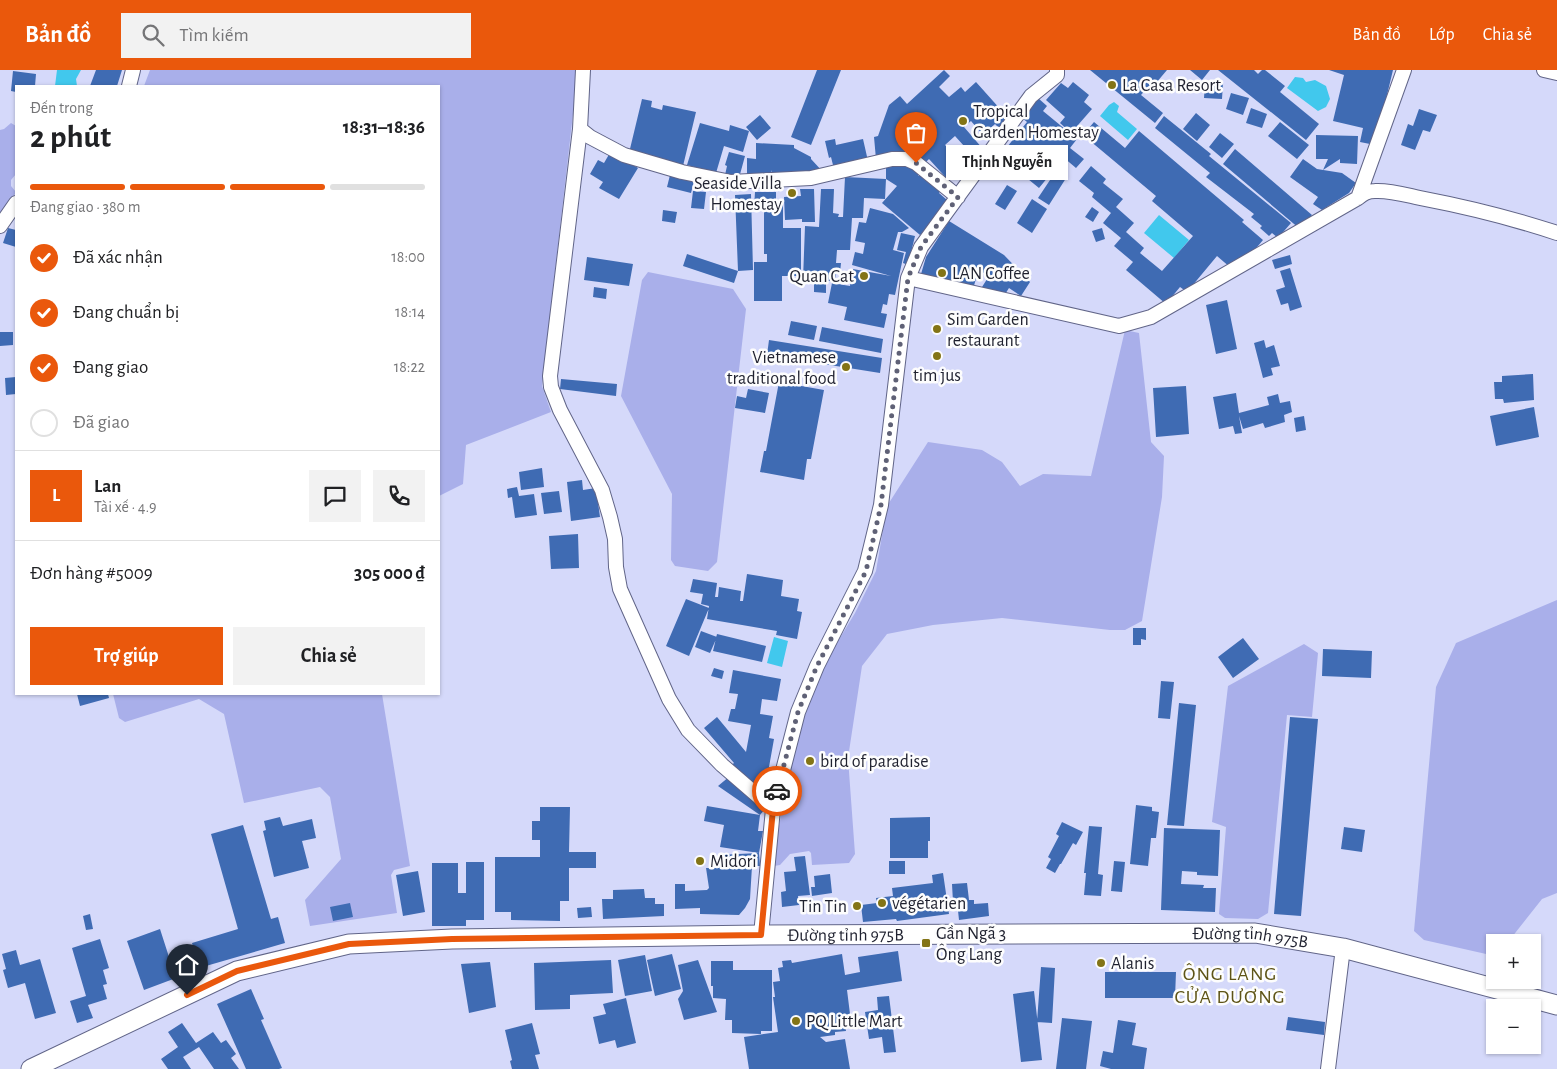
<!DOCTYPE html>
<html lang="vi">
<head>
<meta charset="utf-8">
<style>
  body { margin:0; font-family:"Alegreya Sans",sans-serif; background:#f2f2f2; color:#202124; height:100vh; display:flex; flex-direction:column; font-size:19px; white-space:nowrap }
  * { box-sizing:border-box; margin:0 }
  p { font-size:16px; color:#757577 }
  .icon { flex:none; width:28px; height:28px; fill:none; stroke:currentColor; stroke-width:2; stroke-linecap:round; stroke-linejoin:round }
  .map { position:relative; flex:1; overflow:hidden }
  .panel { position:absolute; left:15px; top:15px; width:425px; height:610px; display:flex; flex-direction:column; background:#fff; border-radius:0px; box-shadow:0 1px 4px #0004 }
  .panel>* { flex:none }
  .fabs { position:absolute; left:1486px; top:864px; display:grid; gap:10px }
  .fabs a { display:grid; place-items:center; width:55px; height:55px; border-radius:0px; background:#fff; box-shadow:0 1px 4px #0004; font-size:25px }
  .pin { position:absolute; display:grid; place-items:center; width:42px; height:42px; color:#fff; margin:-51px -21px; border-radius:50% 50% 50% 0; rotate:-45deg; box-shadow:0 0 5px #0007 }
  .pin .icon { rotate:45deg }
  .courier { position:absolute; display:grid; place-items:center; width:50px; height:50px; margin:-25px; border:4px solid #ea580c; border-radius:50%; background:#fff; color:#222; box-shadow:0 1px 6px #0007 }
  .bubble { position:absolute; height:35px; border-radius:0px; background:#fff; box-shadow:0 1px 4px #0004; font-size:16px; font-weight:700; line-height:35px; text-align:center }
  .summary em { font-style:normal; font-weight:700 }
  .summary div { display:flex; flex-direction:column-reverse }
  .summary { display:flex; align-items:center; justify-content:space-between; height:85px; padding:0 15px }
  h1 { font-size:32px; font-weight:700; line-height:38px }
  .bar { display:grid; grid-template-columns:repeat(4,1fr); gap:8px 5px; align-content:center; height:60px; padding:0 15px }
  .bar i { height:6px; border-radius:4px; background:#e0e0e0 }
  .bar .current { background:#ea580c }
  .bar p { grid-column:span 4 }
  .line { display:flex; align-items:center; gap:12px; padding:0 15px; border-top:1px solid #e0e0e0 }
  .line div { flex:1 }
  .round { display:grid; place-items:center; flex:none; width:52px; height:52px; border-radius:0px; background:#f2f2f2 }
  ol { padding:0 15px; list-style:none }
  li { display:flex; align-items:center; gap:15px; height:55px }
  li p { margin-inline-start:auto }
  li .icon { padding:5px; border-radius:50%; background:#ea580c; color:#fff; stroke-width:4 }
  li:last-child { color:#757577 }
  li i { width:28px; height:28px; border:2px solid #e0e0e0; border-radius:50% }
  .cta { display:flex; gap:10px; margin-top:auto; padding:10px 15px }
  .cta a { flex:1; height:58px; border-radius:0px; background:#ea580c; color:#fff; font-size:20px; font-weight:700; line-height:58px; text-align:center }
  .cta a+a { background:#f2f2f2; color:#202124 }
  header { display:flex; align-items:center; gap:30px; box-sizing:border-box; height:70px; padding:0 25px; background:#ea580c; color:#fff }
  header strong { font-size:24px }
  nav { display:flex; gap:28px; margin-inline-start:auto; font-size:18px }
  .search { width:350px; height:45px; background:#f2f2f2; display:flex; align-items:center; gap:12px; box-sizing:border-box; padding:0 18px; border-radius:0px; color:#757577; font-size:19px }
  .map>svg:first-child { display:block }
  .green { fill:#a9afea }
  .water { fill:#41c8ed }
  .building { fill:#3f6bb3 }
  .lines { fill:none; stroke-linecap:round; stroke-linejoin:round }
  .minor-casing { stroke:#616588; stroke-width:16 }
  .secondary-casing { stroke:#616588; stroke-width:21 }
  .minor { stroke:#fff; stroke-width:14 }
  .secondary { stroke:#fff; stroke-width:19 }
  .done { stroke:#5f6176; stroke-width:5; stroke-dasharray:0 9 }
  .route { stroke:#ea580c; stroke-width:6 }
  .poi-dot { fill:#837416; stroke:#fdfdfd; stroke-width:2 }
  .labels { text-anchor:middle; stroke-width:5; stroke-linejoin:round; paint-order:stroke }
  .poi-label { font-size:18px; fill:#1f212f; stroke:#fdfdfd; text-anchor:start }
  .street-label { font-size:18px; fill:#1f212f; stroke:#fdfdfd }
  .quarter-label { font-size:20px; letter-spacing:1px; fill:#5e5417; stroke:#fdfdfd }
</style>
</head>
<body>
<header>
<strong>Bản đồ</strong>
<div class="search"><svg class="icon" aria-label="search" viewBox="0 0 24 24"><circle cx="10" cy="10" r="6"/><path d="M15 15l6 6"/></svg>Tìm kiếm</div>
<nav><a>Bản đồ</a><a>Lớp</a><a>Chia sẻ</a></nav>
</header>
<div class="map">
<svg width="1557" height="999" viewBox="0 0 1557 999">
  <rect width="100%" height="100%" fill="#d5d9fa"/>
  <!-- green -->
  <path class="green" d="M150,0H578L542,316L551,342L466,375L463,414L439,426V16H144Z
    M11,53L16,56V104L11,110V116L16,122L9,135L0,146V60L4,59Z
    M648,202L733,219L746,239L717,492L708,501L675,496L671,490L672,424L621,326L642,210Z
    M1125,260L1139,263L1151,372L1164,386L1162,427L1142,551L1125,560H1110L1002,548L933,555L887,564L862,596L848,688L855,784L849,793L812,795L811,783L809,781L790,784L780,795L774,796L776,772L791,693L805,639L823,596L855,543L876,501L887,436L928,372L982,380L1002,392L1020,416L1043,404L1091,406Z
    M1557,530V823L1542,829L1508,872H1495V886L1424,870L1414,861L1436,617L1456,573Z
    M1304,574L1318,583L1312,647L1287,645L1268,843L1258,849L1225,848L1219,844L1226,757L1212,752L1228,616Z
    M113,624H382L410,796L394,800L391,805L397,843L310,856L305,830L341,789L330,727L320,717L244,733L224,644L199,629L125,652L119,648Z"/>
  <!-- water -->
  <path class="water" d="M57,0H81L76,9L77,16H55Z
    M1295,7L1303,8L1306,12L1315,10L1326,16L1330,29L1326,37L1318,41L1287,18Z
    M1114,32L1119,36L1117,42L1137,59L1128,70L1100,46L1109,35Z
    M1159,145L1189,170L1174,188L1144,163Z
    M774,567L788,571L782,597L767,593Z"/>
  <!-- building -->
  <path class="building" d="M96,0H122L117,16H90Z
    M817,0H841L811,75L791,67Z
    M944,0L950,6L939,17L949,27L961,17L965,22L976,12L1010,50L1000,59L995,54L983,65L971,51L964,57L983,79L974,87L955,66L945,75L965,97L949,111L929,89L925,93L876,89L874,67L878,66L889,35L900,26L907,34Z
    M1090,0H1167L1151,19L1148,17L1141,25L1163,43L1155,53Z
    M1190,0H1210L1202,10Z
    M1218,0H1254L1258,4L1262,0H1265L1285,16L1280,22L1319,54L1306,70Z
    M1329,0H1393L1375,75L1360,72L1363,58L1333,51L1344,5Z
    M13,1L36,4L35,16H16V22L11,21Z
    M1073,12L1089,25L1084,32L1092,39L1071,63L1060,53L1065,47L1046,30L1061,13L1068,18Z
    M1205,13H1223L1222,29L1204,28Z
    M1231,23L1249,28L1243,45L1226,39Z
    M1038,28L1047,36L1043,41L1077,69L1070,78L1084,89L1076,98L1063,87L1066,83L1060,78L1046,95L1053,101L1039,118L1000,86L1027,52L1022,48Z
    M642,29L652,31L651,37L662,40L663,35L696,42L683,96L629,83Z
    M1251,38L1267,44L1262,58L1246,53Z
    M1419,39L1437,45L1430,62L1423,60L1415,80L1401,75L1408,54L1413,56Z
    M1196,43L1210,55L1197,71L1183,59Z
    M760,45L771,58L757,70L746,57Z
    M1164,46L1211,84L1209,86L1291,153L1278,168L1272,163L1269,166L1260,158L1262,156L1251,147L1254,144L1206,107L1210,103L1155,58Z
    M1094,52L1125,78L1139,61L1244,150L1242,152L1263,170L1247,189L1231,198L1217,186L1187,222L1180,217L1166,234L1126,200L1133,192L1114,176L1121,168L1103,153L1111,143L1092,127L1094,123L1079,111L1091,96L1106,109L1103,113L1123,129L1116,137L1134,153L1126,162L1144,178L1140,183L1162,201L1193,166L1152,131L1156,126L1083,65Z
    M1280,52L1309,75L1297,89L1268,66Z
    M700,53L729,61L730,55L749,61L743,82L724,76L716,103L687,95Z
    M1220,63L1234,74L1222,88L1209,77Z
    M1316,65L1358,66L1357,94L1340,93V89L1323,100L1328,89H1316Z
    M835,69L836,75L863,69L868,91L834,99L831,87L829,88L825,71Z
    M756,73L794,75V78L811,87V89L823,102L772,109V100L771,104H747V88L756,89Z
    M1235,79L1312,145L1300,159L1223,94Z
    M611,81L638,98L619,129L599,118L603,112L590,104L598,90L604,93Z
    M729,82L745,86L739,108L725,105L727,96L725,95Z
    M1303,89L1317,99L1342,103L1356,113L1349,123L1322,140L1313,134L1318,127L1290,107Z
    M908,94L922,100L918,105L919,106L923,101L943,118L939,123L947,130L941,138L943,139L920,165L882,133L897,116L886,109V95Z
    M1058,98L1068,105L1049,135L1038,128Z
    M670,105L694,111L691,123L667,117Z
    M845,107L886,109L885,129L864,128L863,148H852L850,180H837L836,193H841L840,203H836L835,211H826V223L814,222V210H803L805,156L819,157L821,119H834L833,143L839,144L838,147H843Z
    M1007,115L1017,121L1005,140L995,134Z
    M800,119H814L815,152H802V149L785,150L784,127L801,126Z
    M693,121L706,122L704,139L691,138Z
    M755,122H776V130H783V158H801V206H782V231H754V192H767V184H764V138H754Z
    M751,124L753,200L738,201L735,125Z
    M1032,129L1047,139L1032,163L1017,153Z
    M1092,137L1099,142L1093,152L1085,147Z
    M870,138L893,144L909,158L902,162H898L893,180L904,183L895,225L889,224L887,235L883,234L881,243L887,244L884,258L844,250L847,237L828,233L832,213L850,216L853,199L891,206L852,195L855,182L863,184L865,173L855,171L859,152L866,153Z
    M663,140L677,142L675,153L662,151Z
    M949,151L1004,185L1030,212L1021,226L1009,218L1002,229L982,217L989,206L977,199L975,201L978,202L973,219L921,204L926,187Z
    M8,158L16,160V177L3,173Z
    M1102,158L1105,169L1096,172L1092,161Z
    M901,163L915,166L908,195L903,193L906,182L897,180Z
    M687,184L738,201L734,213L683,196Z
    M1290,185L1292,194L1275,199L1272,190Z
    M587,187L633,194L629,216L584,210Z
    M1290,198L1302,237L1290,241L1288,233L1281,235L1276,220L1285,217L1280,201Z
    M594,217L607,219L606,229L593,227Z
    M1227,230L1237,279L1216,284L1206,235Z
    M791,251L817,256L814,270L788,265Z
    M822,257L883,269L881,283L819,271Z
    M0,262H13V275L0,276Z
    M769,270L882,288L880,303L767,285Z
    M1264,270L1266,278L1274,275L1280,296L1271,298L1273,305L1263,308L1254,273Z
    M1533,304L1534,330L1504,333L1503,329H1495L1494,312H1502V306Z
    M16,307V324L6,325L5,308Z
    M561,309L617,314L616,326L560,319Z
    M779,312L824,320L811,389H807L804,410L760,402L764,381H766Z
    M1186,316L1189,364L1156,367L1153,318Z
    M748,319L769,323L765,343L735,338L737,326L746,328Z
    M1236,323L1239,343L1269,335L1267,327L1278,324L1280,333L1290,331L1292,342L1284,345L1285,352L1265,358L1263,353L1243,359L1239,346L1242,363L1235,364L1233,356L1219,359L1213,327Z
    M1534,337L1539,367L1496,376L1490,346Z
    M1304,346L1306,360L1296,362L1294,348Z
    M542,398L544,417L521,420L519,402Z
    M582,410L583,420L596,418L600,447L571,451L567,412Z
    M517,417L519,426L534,424L537,445L515,448L512,427L508,428L507,419Z
    M559,421L562,442L544,444L541,423Z
    M578,464L579,498L551,499L549,466Z
    M747,504L783,510L781,526L799,529L797,541L802,542L797,569L776,565L777,561L707,549L709,536L701,534L703,524L690,522L693,509L717,513L715,527H718L719,517L741,521L740,531H743Z
    M686,529L709,538L689,586L666,576Z
    M1133,558H1146V570L1141,569V575H1133Z
    M701,561L717,567L710,583L695,577Z
    M717,564L766,576L762,592L713,581Z
    M1243,568L1259,589L1233,608L1218,587Z
    M1323,579L1372,581L1371,608L1322,606Z
    M714,598L724,601L722,609L711,606Z
    M733,600L781,609L777,631L762,629L760,644L773,646L769,668L774,669L769,697L775,698L771,718L760,716L753,718L729,697L734,693L704,658L717,647L746,682L751,655L728,651L731,639H735L738,624L729,623Z
    M1161,611L1174,612L1170,649L1158,648Z
    M77,624H108L109,628L80,636Z
    M1179,633L1196,635L1184,756L1167,755Z
    M1290,647L1318,649L1301,846L1274,844Z
    M730,706L766,738L760,745L758,761H763L759,783L760,796H752L750,829L745,838L739,845L700,844V838L675,839V814H685V821L707,820L709,818L706,798H719L718,785L759,783L720,777L724,755L704,751L707,736L760,745L718,716Z
    M1136,735L1152,737V741L1159,742L1156,768H1151L1148,796L1130,794Z
    M540,737H570L569,782H596V798H569V831H560V851L511,850V842H495V787H540V770H532V751H540Z
    M280,747L283,756L312,749L316,768L302,771L309,798L274,807L263,761L266,760L264,751Z
    M930,747V771H928V788H890V748Z
    M1062,752L1083,762L1076,775L1073,773L1061,794H1060L1055,803L1046,798L1051,789L1048,787L1059,766L1056,764Z
    M243,755L271,849L278,847L285,873L199,898L192,873L238,859L211,764Z
    M1089,756L1102,757L1098,804L1103,805L1101,826L1084,825L1086,803H1084Z
    M1344,757L1365,760L1362,782L1341,779Z
    M1164,758L1220,760L1218,806L1197,805V802L1182,801L1181,814L1204,815L1203,818H1216L1215,842L1161,840Z
    M805,786L810,825L798,826L799,835L782,837L781,822L786,821L784,802L796,801L794,787Z
    M889,791H905V804H889Z
    M1114,791L1125,792L1122,822L1111,821Z
    M466,792H484V850H466V856H432V793H458V823H466Z
    M418,801L425,842L403,846L396,805Z
    M943,803L949,844L897,851L896,849L863,852L861,835L877,833L876,828L893,826L892,818L933,813L932,805Z
    M830,804L832,823L812,826L811,817H815L814,806Z
    M967,813L969,830H974V834L988,833L989,846L959,850L957,831L953,832L952,814Z
    M644,819L645,828H655V834H664V846L603,849L602,829H613V820Z
    M350,833L353,847L333,851L330,837Z
    M591,837L592,847L578,848L577,838Z
    M90,844L93,859L86,860L83,846Z
    M160,859L169,887L177,884L184,905L144,920L127,871Z
    M100,869L109,898L103,900L107,914L103,915L107,929L88,935L93,948L77,953L70,931L86,926L72,878Z
    M16,880L20,895L40,889L56,943L35,949L25,913L8,918L3,900L6,899L2,884Z
    M898,881L902,911L847,920L850,944L844,945L846,961L835,962V965L820,967L826,972L845,969L850,999H749L744,967L778,962L773,927H775L773,912L780,911L778,898L783,897L782,891L791,890L792,893L842,884L845,905L860,902L858,887Z
    M672,884L681,919L655,926L647,890Z
    M645,885L652,921L625,926L618,890Z
    M611,890L613,923L570,925V939L535,940L534,893Z
    M698,890L717,942L684,950L678,929L683,921L678,895Z
    M711,891H733V900H772V961H761V964L732,963V950H725L726,929L713,928V916H711Z
    M490,892L496,937L469,943L461,894Z
    M1041,897L1055,898L1052,953L1037,952Z
    M1105,902H1176L1175,928H1105Z
    M251,919L264,949L261,950L282,998L279,999H246L217,934Z
    M1034,921L1042,990L1021,992L1013,924Z
    M889,926L896,982L884,983L882,967L869,969L865,942L878,940L877,927Z
    M626,928L636,973L617,978L615,970L599,974L593,947L606,944L603,934Z
    M1288,947L1325,952L1324,965L1286,960Z
    M1062,948L1092,951L1086,999H1056Z
    M1118,950L1136,953L1132,975L1147,978L1144,999H1111L1100,996L1103,981L1113,983Z
    M182,953L196,973L213,962L221,973L226,970L236,984L231,988L239,999H214L199,977L183,987L191,999H168L161,989L178,977L168,962Z
    M532,953L540,984L535,985L539,999H512L510,991L512,990L505,960Z"/>
  <g class="lines">
    <defs>
      <path id="minor" d="M583,0L580,59L550,306L551,317L560,340L602,420L610,447L615,469L616,497L620,519L669,629L688,660L722,695L773,739
        M1544,0L1557,3
        M129,16L133,0
        M580,59L590,67L624,85L682,102L731,112L811,108L892,89H907L916,93L958,127
        M1358,128C1363,124 1367,121 1375,121C1389,120 1406,125 1420,128C1467,137 1512,148 1557,163
        M0,156L16,133
        M908,208L1119,256L1151,247L1358,128L1404,0
        M761,865L773,739L798,642L817,596L865,501L881,435L908,208L921,177L1031,26L1057,5V0
        M1328,999L1343,878"/>
      <g id="secondary">
        <path id="s1" d="M31,999L237,901L349,874L452,869L761,865L1255,863L1343,878L1557,935"/>
      </g>
    </defs>
    <!-- minor casing -->
    <use href="#minor" class="minor-casing"/>
    <!-- secondary casing -->
    <use href="#secondary" class="secondary-casing"/>
    <!-- minor -->
    <use href="#minor" class="minor"/>
    <!-- secondary -->
    <use href="#secondary" class="secondary"/>
  </g>
  <g class="lines">
    <!-- done -->
    <path class="done" d="M777,721L798,642L817,596L866,501L881,435L908,208L921,177L958,127L916,93"/>
    <!-- route -->
    <path class="route" d="M187,925L237,901L349,874L452,869L761,865L773,739L777,721"/>
  </g>
  <!-- markers -->
  <g class="poi-dot">
    <circle cx="1112" cy="15" r="5"/>
    <circle cx="963" cy="51" r="5"/>
    <circle cx="792" cy="123" r="5"/>
    <circle cx="942" cy="203" r="5"/>
    <circle cx="864" cy="206" r="5"/>
    <circle cx="937" cy="259" r="5"/>
    <circle cx="937" cy="286" r="5"/>
    <circle cx="846" cy="297" r="5"/>
    <circle cx="810" cy="691" r="5"/>
    <circle cx="700" cy="791" r="5"/>
    <circle cx="882" cy="833" r="5"/>
    <circle cx="857" cy="836" r="5"/>
    <rect x="921" y="868" width="10" height="10" rx="2.5"/>
    <circle cx="1101" cy="893" r="5"/>
    <circle cx="796" cy="951" r="5"/>
  </g>
  <g class="labels">
    <!-- poi labels -->
    <g class="poi-label">
      <text x="1122" y="21">La Casa Resort</text>
      <text x="973" y="47">Tropical<tspan x="973" dy="21">Garden Homestay</tspan></text>
      <text x="782" y="119" text-anchor="end">Seaside Villa<tspan x="782" dy="21">Homestay</tspan></text>
      <text x="952" y="209">LAN Coffee</text>
      <text x="854" y="212" text-anchor="end">Quan Cat</text>
      <text x="947" y="255">Sim Garden<tspan x="947" dy="21">restaurant</tspan></text>
      <text x="836" y="293" text-anchor="end">Vietnamese<tspan x="836" dy="21">traditional food</tspan></text>
      <text x="937" y="311" text-anchor="middle">tim jus</text>
      <text x="820" y="697">bird of paradise</text>
      <text x="710" y="797">Midori</text>
      <text x="892" y="839">végétarien</text>
      <text x="847" y="842" text-anchor="end">Tin Tin</text>
      <text x="936" y="869">Gần Ngã 3<tspan x="936" dy="21">Ông Lang</tspan></text>
      <text x="1111" y="899">Alanis</text>
      <text x="806" y="957">PQ Little Mart</text>
    </g>
    <!-- street labels -->
    <g class="street-label">
      <text dy="6" stroke="none"><textPath href="#s1" startOffset="840">Đường tỉnh 975B</textPath></text>
      <text dy="6" stroke="none"><textPath href="#s1" startOffset="1245">Đường tỉnh 975B</textPath></text>
    </g>
    <!-- quarter labels -->
    <g class="quarter-label">
      <text x="1230" y="910">ÔNG LANG<tspan x="1230" dy="23">CỬA DƯƠNG</tspan></text>
    </g>
  </g>
</svg>
<div class="fabs">
<a>+</a>
<a>−</a>
</div>
<div class="pin" style="left:916px;top:93px;background:#ea580c"><svg class="icon" aria-label="bag" viewBox="0 0 24 24"><path d="M5 8h14l-1 12H6zM9 8a3 3 0 0 1 6 0"/></svg></div>
<div class="pin" style="left:187px;top:925px;background:#1f2937"><svg class="icon" aria-label="home" viewBox="0 0 24 24"><path d="M3 11l9-7 9 7M6 9v11h12V9"/></svg></div>
<div class="courier" style="left:777px;top:721px"><svg class="icon" aria-label="car" viewBox="0 0 24 24"><path d="M5 17H2v-5l4-1 3-4h7l3 4 3 1v5h-3M9 17h6M6 11h13"/><circle cx="7" cy="17" r="2"/><circle cx="17" cy="17" r="2"/></svg></div>
<div class="bubble" style="left:946px;top:75px;width:122px">Thịnh Nguyễn</div>
<section class="panel">
<div class="summary"><div><h1>2 phút</h1><p>Đến trong</p></div><em>18:31–18:36</em></div>
<div class="bar"><i class="current"></i><i class="current"></i><i class="current"></i><i></i><p>Đang giao · 380 m</p></div>
<ol>
<li><svg class="icon" aria-label="check" viewBox="0 0 24 24"><path d="M5 12l5 5 9-10"/></svg>Đã xác nhận<p>18:00</p></li>
<li><svg class="icon" aria-label="check" viewBox="0 0 24 24"><path d="M5 12l5 5 9-10"/></svg>Đang chuẩn bị<p>18:14</p></li>
<li><svg class="icon" aria-label="check" viewBox="0 0 24 24"><path d="M5 12l5 5 9-10"/></svg>Đang giao<p>18:22</p></li>
<li><i></i>Đã giao</li>
</ol>
<div class="line" style="height:90px"><b class="round" style="background:#ea580c;color:#fff">L</b><div><b>Lan</b><p>Tài xế · 4.9</p></div><a class="round"><svg class="icon" aria-label="chat" viewBox="0 0 24 24"><path d="M4 5h16v11H9l-5 4z"/></svg></a><a class="round"><svg class="icon" aria-label="phone" viewBox="0 0 24 24"><path d="M5 4h4l2 5-3 2q2 4 5 5l2-3 5 2v4C11 20 4 13 5 4z"/></svg></a></div>
<div class="line" style="height:65px"><div>Đơn hàng #5009</div><b>305 000 ₫</b></div>
<div class="cta"><a>Trợ giúp</a><a>Chia sẻ</a></div>
</section>
</div>
</body>
</html>
